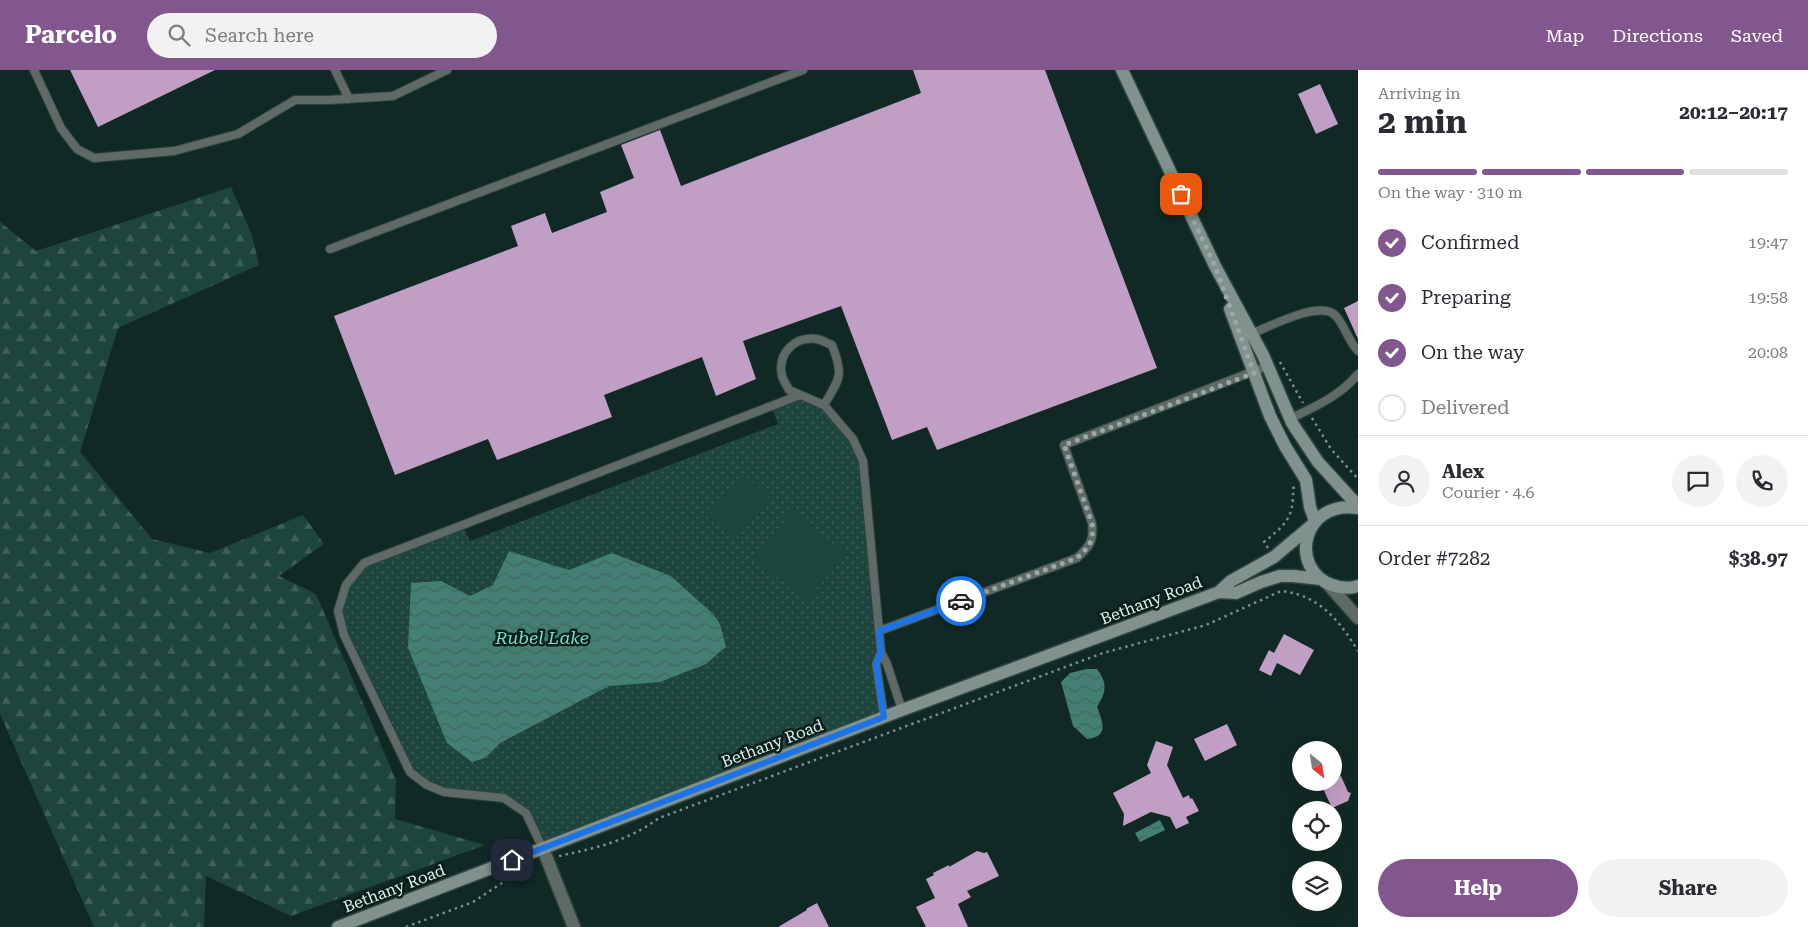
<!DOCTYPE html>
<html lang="en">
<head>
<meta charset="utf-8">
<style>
  body { margin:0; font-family:"Roboto Serif",serif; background:#f2f2f3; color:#2b2b33; height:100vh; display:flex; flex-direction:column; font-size:19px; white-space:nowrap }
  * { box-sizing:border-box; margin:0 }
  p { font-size:16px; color:#7c7c81 }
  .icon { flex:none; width:28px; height:28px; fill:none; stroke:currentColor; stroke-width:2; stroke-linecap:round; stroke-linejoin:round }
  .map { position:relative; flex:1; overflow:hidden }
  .panel { display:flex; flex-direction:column; background:#fff; width:450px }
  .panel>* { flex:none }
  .needle { width:32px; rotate:150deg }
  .controls { position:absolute; left:1292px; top:671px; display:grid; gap:10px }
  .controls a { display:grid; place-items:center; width:50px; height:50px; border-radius:50%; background:#fff; box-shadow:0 5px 20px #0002; font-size:25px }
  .pin { position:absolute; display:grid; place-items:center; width:42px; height:42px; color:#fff; margin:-21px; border-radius:10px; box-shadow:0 2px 8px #0006 }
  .courier { position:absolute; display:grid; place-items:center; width:50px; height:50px; margin:-25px; border:4px solid #1a73e8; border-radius:50%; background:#fff; color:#222; box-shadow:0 1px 6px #0007 }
  .headline em { font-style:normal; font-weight:700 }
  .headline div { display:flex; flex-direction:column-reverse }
  .headline { display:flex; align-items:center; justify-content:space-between; height:85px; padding:0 20px }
  h1 { font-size:32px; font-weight:700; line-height:38px }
  .bar { display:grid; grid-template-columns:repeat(4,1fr); gap:8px 5px; align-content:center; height:60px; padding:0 20px }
  .bar i { height:6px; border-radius:4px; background:#e1e1e2 }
  .bar .active { background:#82578d }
  .bar p { grid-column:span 4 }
  .line { display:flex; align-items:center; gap:12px; padding:0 20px; border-top:1px solid #e1e1e2 }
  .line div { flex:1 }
  .round { display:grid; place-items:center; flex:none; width:52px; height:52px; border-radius:26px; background:#f2f2f3 }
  ol { padding:0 20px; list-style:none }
  li { display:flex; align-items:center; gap:15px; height:55px }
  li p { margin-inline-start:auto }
  li .icon { padding:5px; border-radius:50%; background:#82578d; color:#fff; stroke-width:4 }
  li:last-child { color:#7c7c81 }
  li i { width:28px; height:28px; border:2px solid #e1e1e2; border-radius:50% }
  .cta { display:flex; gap:10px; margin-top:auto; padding:10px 20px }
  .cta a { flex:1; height:58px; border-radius:30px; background:#82578d; color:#fff; font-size:20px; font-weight:700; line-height:58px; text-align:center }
  .cta a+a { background:#f2f2f3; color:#2b2b33 }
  header { display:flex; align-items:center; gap:30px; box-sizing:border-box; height:70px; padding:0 25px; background:#82578d; color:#fff }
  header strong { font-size:24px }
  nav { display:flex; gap:28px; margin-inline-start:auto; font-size:18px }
  .search { width:350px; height:45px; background:#f2f2f3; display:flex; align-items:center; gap:12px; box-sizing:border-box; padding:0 18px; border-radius:28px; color:#7c7c81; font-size:19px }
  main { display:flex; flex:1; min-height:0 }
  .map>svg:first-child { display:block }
  .grass { fill:url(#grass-dots) }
  .forest { fill:url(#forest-firs) }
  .park { fill:#1d453d }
  .water { fill:url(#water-waves) }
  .building { fill:#c19fc5 }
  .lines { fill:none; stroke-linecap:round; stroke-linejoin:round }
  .service-casing { stroke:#2e4540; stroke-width:10 }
  .minor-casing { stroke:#2e4540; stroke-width:15 }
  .tertiary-casing { stroke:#2e4540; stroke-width:15 }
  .secondary-casing { stroke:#2e4540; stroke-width:15 }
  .path { stroke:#7a8d89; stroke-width:2.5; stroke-dasharray:2.5 4; stroke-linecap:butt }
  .service { stroke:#5f6a67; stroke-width:8 }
  .minor { stroke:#5f6a67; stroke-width:12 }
  .tertiary { stroke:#5f6a67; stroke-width:12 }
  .secondary { stroke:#81928e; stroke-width:12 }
  .done { stroke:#9aaba7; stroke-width:5; stroke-dasharray:0 9 }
  .route { stroke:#1a73e8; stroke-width:6 }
  .labels { text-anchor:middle; stroke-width:5; stroke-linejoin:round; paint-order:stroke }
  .street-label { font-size:16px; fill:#e3f1ee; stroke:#081f1a }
  .water-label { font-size:18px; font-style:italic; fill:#7bdbc7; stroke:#081f1a }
</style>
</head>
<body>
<header>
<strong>Parcelo</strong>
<div class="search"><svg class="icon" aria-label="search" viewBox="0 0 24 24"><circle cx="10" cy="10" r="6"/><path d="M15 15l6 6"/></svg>Search here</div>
<nav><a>Map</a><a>Directions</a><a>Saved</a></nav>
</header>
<main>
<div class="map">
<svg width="1358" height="857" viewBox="0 0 1358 857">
  <defs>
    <pattern id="grass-dots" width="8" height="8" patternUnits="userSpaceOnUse" patternTransform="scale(1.25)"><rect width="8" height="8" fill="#1d453d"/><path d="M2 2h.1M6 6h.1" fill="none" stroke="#3e6059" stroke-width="1.8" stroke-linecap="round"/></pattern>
    <pattern id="forest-firs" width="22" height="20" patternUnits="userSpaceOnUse" patternTransform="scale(1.25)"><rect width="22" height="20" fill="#1d453d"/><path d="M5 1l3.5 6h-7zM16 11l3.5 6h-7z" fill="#3e6059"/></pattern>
    <pattern id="water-waves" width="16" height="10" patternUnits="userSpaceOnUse" patternTransform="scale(1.25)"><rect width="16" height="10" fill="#437f72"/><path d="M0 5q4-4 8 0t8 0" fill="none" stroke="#43665f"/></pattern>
  </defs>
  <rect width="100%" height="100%" fill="#112924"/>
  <!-- grass -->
  <path class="grass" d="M800,325L824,335L853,369L863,391L881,582L876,594L884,647L543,779L526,743L504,728L444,722L410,702L344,565L338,541L346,515L364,493L462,455L470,471L778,354L771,336Z"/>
  <!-- forest -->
  <path class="forest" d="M231,117L252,165L259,195L118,258L80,382L152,469L210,483L303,445L324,474L279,506L316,524L396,710L395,749L485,775L291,846L206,806L204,857H94L0,644V152L36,181Z"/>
  <!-- park -->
  <path class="park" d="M743,405L769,426L736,469L708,448Z
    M792,441L845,483L807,530L754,489Z"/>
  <!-- water -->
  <path class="water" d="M509,481L569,500L612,483L671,506L713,544L720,554L726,577L706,594L660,612L609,616L500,673L485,688L472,692L447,673L408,578L411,513L441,511L470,526L493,515Z
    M1087,599H1097C1108,613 1106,623 1097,637C1103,652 1109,667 1087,669L1073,656L1061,612L1070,603Z
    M1160,750L1165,760L1140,772L1135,763Z"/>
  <!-- building -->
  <path class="building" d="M70,0H215L98,57Z
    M913,0H1045L1157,298L937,380L927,357L892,370L841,236L743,271L756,309L716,326L702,287L604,325L612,347L497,390L488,369L395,405L334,246L518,176L511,156L545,143L552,163L607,142L600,122L634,108L621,75L660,60L681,116L921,23Z
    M1320,14L1338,54L1316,64L1298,24Z
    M1358,231V269L1344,238Z
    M1284,564L1314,580L1300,605L1277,593L1271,606L1259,600L1269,580L1274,583Z
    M1227,654L1237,675L1205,691L1194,669Z
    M1156,671L1173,677L1167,695L1183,728L1189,725L1190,729L1192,728L1199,741L1186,747L1189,753L1176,759L1170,747L1151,742L1123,756L1124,744L1113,723L1151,703L1147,695Z
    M1341,706L1348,722L1351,723L1348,731L1332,738L1320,712H1334V710Z
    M977,781L984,783L987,782L999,806L967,821L971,827L958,834L968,857H926L916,837L935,828L926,809L934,805L933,803L949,795V797Z
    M817,833L829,857H778L807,840L806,839Z"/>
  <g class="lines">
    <defs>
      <path id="service" d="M34,0L61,58L77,79L94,88L174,81L238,64L295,30H329L393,26L447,0
        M335,0L349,29
        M330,179L803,0
        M1251,264C1269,257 1319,230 1335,245C1345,255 1348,271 1358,281
        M824,335L789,320C787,316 783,310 782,306C777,283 795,266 817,269C822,270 827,273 832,275C844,306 840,308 824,335L853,369L863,391L881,582L887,594L902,640
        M1290,349C1316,336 1340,326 1358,304
        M879,561L1077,488C1090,476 1094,471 1092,453L1064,375L1267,296
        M881,582L876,594L884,647
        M543,779L526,743L504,728L444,722L427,715L410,702L344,565L338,541L346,515L364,493L800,325"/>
      <path id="minor" d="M543,779L574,857"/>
      <path id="tertiary" d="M1327,513L1358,548"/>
      <path id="secondary" d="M1122,0L1215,196L1263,285L1292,353L1318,392L1358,436
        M1230,239L1270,346L1285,376L1306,410L1310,437L1315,451
        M1358,438C1302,429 1288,499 1332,515C1340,518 1349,519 1358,516
        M1219,522L1236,523L1261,512L1280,506H1293L1321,509
        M338,857L902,640L1219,522L1231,511L1274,487L1312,455"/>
    </defs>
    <!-- service casing -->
    <use href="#service" class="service-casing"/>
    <!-- minor casing -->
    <use href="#minor" class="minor-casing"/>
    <!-- tertiary casing -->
    <use href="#tertiary" class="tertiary-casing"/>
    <!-- secondary casing -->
    <use href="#secondary" class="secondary-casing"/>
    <!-- path -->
    <path class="path" d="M1280,292L1303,333
      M1312,348L1331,379L1358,409
      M1268,478L1264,472C1286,454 1294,448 1293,418L1297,417
      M559,786C596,778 628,771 659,748L1103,583L1206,555L1281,521C1319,525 1339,550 1358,581
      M406,857L473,832L514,805L533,796"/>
    <!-- service -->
    <use href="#service" class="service"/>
    <!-- minor -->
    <use href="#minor" class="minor"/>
    <!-- tertiary -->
    <use href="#tertiary" class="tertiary"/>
    <!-- secondary -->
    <use href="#secondary" class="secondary"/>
  </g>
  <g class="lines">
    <!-- done -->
    <path class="done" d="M961,531L1077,488C1090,476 1094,471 1092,453L1064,375L1254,303L1215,196L1181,124"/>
    <!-- route -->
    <path class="route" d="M512,790L884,647L876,594L881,582L879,561L961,531"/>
  </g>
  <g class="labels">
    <!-- street labels -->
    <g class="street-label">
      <text transform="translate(1151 530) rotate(-21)" y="6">Bethany Road</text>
      <text transform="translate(772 673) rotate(-21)" y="6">Bethany Road</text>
      <text transform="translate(394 818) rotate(-21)" y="6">Bethany Road</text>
    </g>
    <!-- water labels -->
    <g class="water-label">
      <text x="542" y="574">Rubel Lake</text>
    </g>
  </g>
</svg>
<div class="controls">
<a><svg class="needle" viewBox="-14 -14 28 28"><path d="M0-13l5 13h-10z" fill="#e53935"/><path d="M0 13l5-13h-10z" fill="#7c7c81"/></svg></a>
<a><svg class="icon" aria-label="locate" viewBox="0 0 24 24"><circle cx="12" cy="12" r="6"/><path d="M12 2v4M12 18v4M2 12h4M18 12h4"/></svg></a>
<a><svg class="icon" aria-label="layers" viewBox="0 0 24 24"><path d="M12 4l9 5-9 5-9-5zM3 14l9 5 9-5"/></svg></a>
</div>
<div class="pin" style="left:1181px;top:124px;background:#ea580c"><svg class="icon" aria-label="bag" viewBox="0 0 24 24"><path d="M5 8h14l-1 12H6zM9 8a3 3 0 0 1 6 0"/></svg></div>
<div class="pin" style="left:512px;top:790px;background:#1f2937"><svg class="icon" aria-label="home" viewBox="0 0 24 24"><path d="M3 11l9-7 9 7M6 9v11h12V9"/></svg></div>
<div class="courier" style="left:961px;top:531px"><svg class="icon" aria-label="car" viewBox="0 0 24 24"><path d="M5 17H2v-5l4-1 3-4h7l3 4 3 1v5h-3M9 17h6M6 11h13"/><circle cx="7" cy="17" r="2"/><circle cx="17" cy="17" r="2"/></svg></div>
</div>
<section class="panel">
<div class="headline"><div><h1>2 min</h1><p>Arriving in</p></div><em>20:12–20:17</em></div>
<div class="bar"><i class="active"></i><i class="active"></i><i class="active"></i><i></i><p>On the way · 310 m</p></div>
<ol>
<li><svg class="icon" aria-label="check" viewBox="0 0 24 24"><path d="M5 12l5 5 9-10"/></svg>Confirmed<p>19:47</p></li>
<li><svg class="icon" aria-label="check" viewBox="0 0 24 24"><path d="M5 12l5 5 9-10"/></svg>Preparing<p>19:58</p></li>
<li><svg class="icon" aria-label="check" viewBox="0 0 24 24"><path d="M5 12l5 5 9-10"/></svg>On the way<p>20:08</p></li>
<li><i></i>Delivered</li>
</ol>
<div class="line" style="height:90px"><a class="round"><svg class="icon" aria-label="person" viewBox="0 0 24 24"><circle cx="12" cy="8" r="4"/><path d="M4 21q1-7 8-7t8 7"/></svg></a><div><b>Alex</b><p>Courier · 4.6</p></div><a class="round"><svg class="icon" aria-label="chat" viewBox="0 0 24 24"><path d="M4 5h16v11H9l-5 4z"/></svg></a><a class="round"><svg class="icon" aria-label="phone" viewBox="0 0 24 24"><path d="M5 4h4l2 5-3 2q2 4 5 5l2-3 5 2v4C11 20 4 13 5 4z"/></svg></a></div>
<div class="line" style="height:65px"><div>Order #7282</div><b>$38.97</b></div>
<div class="cta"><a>Help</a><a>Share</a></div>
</section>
</main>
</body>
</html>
